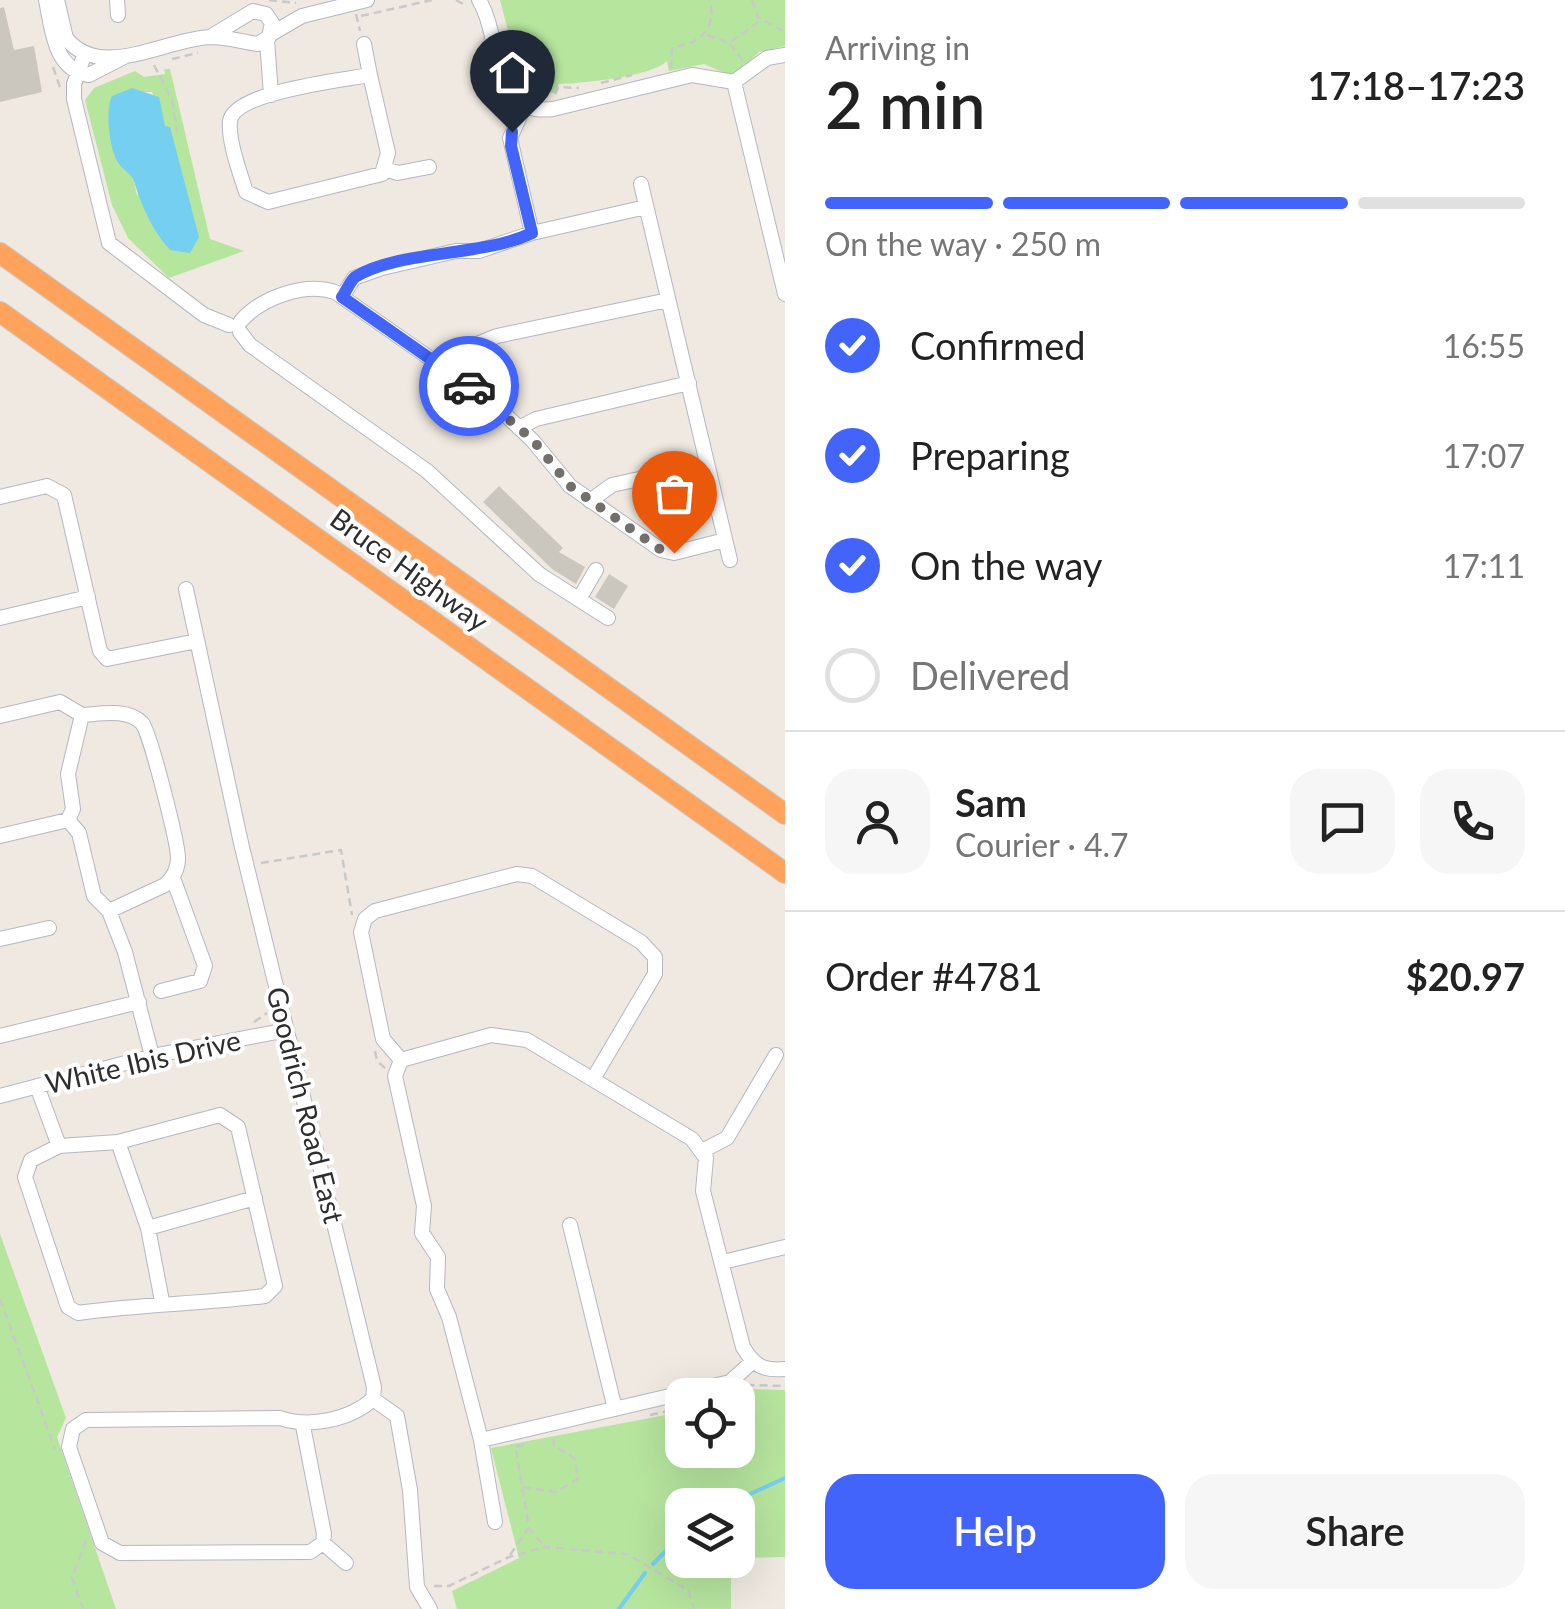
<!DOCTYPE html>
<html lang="en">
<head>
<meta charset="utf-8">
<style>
  body { margin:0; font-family:Lato,sans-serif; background:#f6f6f6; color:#222; height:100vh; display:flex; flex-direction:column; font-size:38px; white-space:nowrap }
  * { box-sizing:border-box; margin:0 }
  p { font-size:32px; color:#767676 }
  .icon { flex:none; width:55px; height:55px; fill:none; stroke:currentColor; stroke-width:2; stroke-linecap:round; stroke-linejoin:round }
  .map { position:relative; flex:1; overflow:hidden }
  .sheet { display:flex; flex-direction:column; background:#fff; width:780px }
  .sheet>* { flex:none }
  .fabs { position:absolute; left:665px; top:1378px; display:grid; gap:20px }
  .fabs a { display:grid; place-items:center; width:90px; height:90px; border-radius:20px; background:#fff; box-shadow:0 10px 40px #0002; font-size:50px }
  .pin { position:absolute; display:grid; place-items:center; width:85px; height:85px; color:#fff; margin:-102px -42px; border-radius:50% 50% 50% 0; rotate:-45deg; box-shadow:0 0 10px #0007 }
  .pin .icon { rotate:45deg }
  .courier { position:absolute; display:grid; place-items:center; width:100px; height:100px; margin:-50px; border:8px solid #4264fb; border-radius:50%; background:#fff; color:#222; box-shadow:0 2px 12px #0007 }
  .head em { font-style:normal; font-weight:600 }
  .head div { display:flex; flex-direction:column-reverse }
  .head { display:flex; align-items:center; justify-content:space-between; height:170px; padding:0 40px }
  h1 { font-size:65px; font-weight:600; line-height:75px }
  .bar { display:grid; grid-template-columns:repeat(4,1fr); gap:15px 10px; align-content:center; height:120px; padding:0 40px }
  .bar i { height:12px; border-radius:8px; background:#e0e0e0 }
  .bar .active { background:#4264fb }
  .bar p { grid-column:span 4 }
  .line { display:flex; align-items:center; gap:25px; padding:0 40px; border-top:2px solid #e0e0e0 }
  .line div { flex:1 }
  .round { display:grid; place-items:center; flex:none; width:105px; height:105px; border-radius:30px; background:#f6f6f6 }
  ol { padding:0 40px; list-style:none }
  li { display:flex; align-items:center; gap:30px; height:110px }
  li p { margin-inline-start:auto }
  li .icon { padding:10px; border-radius:50%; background:#4264fb; color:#fff; stroke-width:4 }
  li:last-child { color:#767676 }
  li i { width:55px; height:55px; border:5px solid #e0e0e0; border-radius:50% }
  .primary-button { display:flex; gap:20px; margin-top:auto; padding:20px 40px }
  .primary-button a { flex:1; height:115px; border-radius:30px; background:#4264fb; color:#fff; font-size:40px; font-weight:600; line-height:115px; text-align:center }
  .primary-button a+a { background:#f6f6f6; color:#222 }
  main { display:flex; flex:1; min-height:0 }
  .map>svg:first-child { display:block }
  .green { fill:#b6e59e; fill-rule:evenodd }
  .water { fill:#75cff0 }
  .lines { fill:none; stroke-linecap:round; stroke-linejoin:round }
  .stream { stroke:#75cff0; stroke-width:4 }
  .building { fill:#cbc7bf }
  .minor-casing { stroke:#b4b7c1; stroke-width:16 }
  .highway-casing { stroke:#c9c9c9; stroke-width:22 }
  .path { stroke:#c9c9c9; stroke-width:2.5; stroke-dasharray:8 5; stroke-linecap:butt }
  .minor { stroke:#fff; stroke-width:14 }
  .highway { stroke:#ffa35c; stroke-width:20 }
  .done { stroke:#726f6d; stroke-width:10; stroke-dasharray:0 18 }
  .route { stroke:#4264fb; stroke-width:12 }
  .labels { text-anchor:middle; stroke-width:8; stroke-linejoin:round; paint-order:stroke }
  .street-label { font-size:28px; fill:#2e2e2e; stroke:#fff }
</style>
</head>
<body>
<main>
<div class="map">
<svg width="785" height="1609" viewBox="0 0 785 1609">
  <rect width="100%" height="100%" fill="#efe9e1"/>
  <!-- green -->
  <path class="green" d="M500,0H785V46L759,52L739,72L729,75L704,64L669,71L667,61C651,77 582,83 559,84L555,93L533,91L519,73Z
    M164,69H170L210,239L244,251L169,278L128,238L112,205L85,100L94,88L135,71L144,77L165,74ZM140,92H152L165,127L137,196L133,176Z
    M0,1234L66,1418L57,1437L116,1609H0Z
    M751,1389L785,1390V1557L738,1558V1505H682V1560H731V1609H457L452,1591L519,1558L491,1448L682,1412V1450H738V1400Z"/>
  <!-- water -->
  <path class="water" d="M132,88L159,97L165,126L170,127L199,237L190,253L170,250C152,230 141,205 134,181C131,173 124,171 119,164C109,150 105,110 112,96Z"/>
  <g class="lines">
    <!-- stream -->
    <path class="stream" d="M726,1505L785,1478
      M653,1564L682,1534
      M619,1609L645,1573"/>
  </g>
  <!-- building -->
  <path class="building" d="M4,7L14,50L34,46L42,92L0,102V8Z
    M499,486L563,548L559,552L585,567L576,584L552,569L483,502Z
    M609,574L628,586L614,609L595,597Z"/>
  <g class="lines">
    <defs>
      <path id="minor" d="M46,0C52,29 54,70 89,75L126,56
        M57,0L66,38C100,82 167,38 211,37C228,37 242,42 258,44L269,37L272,23L266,14L253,11L210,37
        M117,0L118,15
        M479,0C503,39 488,117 553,109L692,75L734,82L767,58L785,55
        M271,34L302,16L367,0
        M267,40L271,95
        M364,44L370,75C343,80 234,92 230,121C228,141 240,173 246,192L268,202L382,174L388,153L370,75
        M85,53L74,84V99L109,243L204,315L229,325
        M734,82L785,294
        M524,107L510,138L532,233
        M385,169L398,173L429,167
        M641,184L730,560
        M342,297L354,278L382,268L456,251H479L532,233L646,207
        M241,321C261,298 304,282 335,292L491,401L533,441L570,486L661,550L674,553L725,540
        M240,332L250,345L427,471L539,574L608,618
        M433,362L497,336L668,300
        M519,428L536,419L689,383
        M0,497L47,486L64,495L100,651L107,659L197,641
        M590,501L612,485L707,464
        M186,589L241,843L374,1387L373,1399
        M579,599L596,570
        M0,618L88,597
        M0,716L60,702L82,715
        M0,836L68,820
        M109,911L165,885C173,878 178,869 178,858C178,843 150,732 142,723C127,708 100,714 82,715L68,774L73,809L68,820L79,833L94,896L109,911L125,952L152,1056
        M0,939L49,928
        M161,991L200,981L205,966L173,878
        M0,1036L139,1002
        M401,1060L395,1076L424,1206L422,1233L438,1257L437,1289L449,1317L481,1440L730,1382L752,1362
        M401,1060L383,1039L361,932L365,919L375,911L517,874L532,876L641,942L655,957V974L593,1079
        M401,1060L491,1035L527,1040L692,1139L706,1158L703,1191L743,1347C754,1366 764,1371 785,1369
        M37,1086L59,1146
        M0,1096L152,1056L287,1030
        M220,1115L238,1127L275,1286L265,1296C201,1304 142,1304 78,1313L68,1307L25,1177L31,1160L59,1146L118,1142Z
        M118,1142L148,1228L162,1301
        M704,1150L727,1138L776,1055
        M570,1225L615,1409
        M148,1228L255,1198
        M723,1262L785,1247
        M373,1399L397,1416L410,1490L417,1587L430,1609
        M303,1426L324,1534L323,1543L310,1552L120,1553L102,1543L69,1447L73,1429L86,1420L280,1418C309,1428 350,1420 373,1399
        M481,1440L495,1522
        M323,1543L346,1563"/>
      <path id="highway" d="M0,253L785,814
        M0,312L785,873"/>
    </defs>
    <!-- minor casing -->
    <use href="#minor" class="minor-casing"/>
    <!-- highway casing -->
    <use href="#highway" class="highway-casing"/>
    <!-- path -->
    <path class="path" d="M269,0L296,3
      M456,0L465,5
      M752,0L758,17L785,32
      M356,14L360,31
      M361,16L432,0
      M707,35L729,43L761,20
      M730,44L743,61
      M172,59L198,53
      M154,65L172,100L177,132
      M53,67L61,90
      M671,68L672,47C699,45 717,29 710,0
      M518,77L523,86L542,94
      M601,83L632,75
      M555,94L558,87L579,88
      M261,863L341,850L352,915
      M254,1022L267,1013
      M375,1051L377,1061L386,1069
      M0,1299L55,1449
      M737,1395L750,1385L785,1386
      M650,1415L682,1408
      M516,1447L525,1444
      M516,1450L529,1528L544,1546
      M523,1487L555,1492L578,1479L575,1459L554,1445L553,1439
      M510,1555L528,1529
      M434,1586H449L509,1557L545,1547L627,1554L688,1590L694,1609
      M83,1609L72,1578L86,1540"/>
    <!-- minor -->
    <use href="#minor" class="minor"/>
    <!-- highway -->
    <use href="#highway" class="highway"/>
  </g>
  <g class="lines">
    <!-- done -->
    <path class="done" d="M469,386L533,440L570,486L661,550L674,553"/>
    <!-- route -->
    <path class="route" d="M469,386L342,297C346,292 350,281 355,277C398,250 482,257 532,233L511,146L512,132"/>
  </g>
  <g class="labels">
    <!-- street labels -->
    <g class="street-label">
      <text transform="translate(409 570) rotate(36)" y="10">Bruce Highway</text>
      <text transform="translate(143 1062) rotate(-13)" y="10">White Ibis Drive</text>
      <text transform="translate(305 1105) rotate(76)" y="10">Goodrich Road East</text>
    </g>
  </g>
</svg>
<div class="fabs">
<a><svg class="icon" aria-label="locate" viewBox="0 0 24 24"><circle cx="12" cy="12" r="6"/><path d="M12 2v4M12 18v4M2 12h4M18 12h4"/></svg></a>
<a><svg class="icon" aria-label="layers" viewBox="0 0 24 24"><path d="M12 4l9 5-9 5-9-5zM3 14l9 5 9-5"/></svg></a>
</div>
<div class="pin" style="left:674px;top:553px;background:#ea580c"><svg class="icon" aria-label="bag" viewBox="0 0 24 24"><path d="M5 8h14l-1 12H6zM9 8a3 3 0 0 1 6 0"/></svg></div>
<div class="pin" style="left:512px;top:132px;background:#1f2937"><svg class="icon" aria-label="home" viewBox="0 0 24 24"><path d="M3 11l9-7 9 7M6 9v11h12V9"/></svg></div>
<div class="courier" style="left:469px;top:386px"><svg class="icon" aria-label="car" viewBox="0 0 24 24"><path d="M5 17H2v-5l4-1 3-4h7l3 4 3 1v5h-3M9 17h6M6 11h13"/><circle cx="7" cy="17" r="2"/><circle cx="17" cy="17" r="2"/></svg></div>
</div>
<section class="sheet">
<div class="head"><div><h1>2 min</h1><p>Arriving in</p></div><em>17:18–17:23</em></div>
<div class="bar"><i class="active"></i><i class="active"></i><i class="active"></i><i></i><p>On the way · 250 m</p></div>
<ol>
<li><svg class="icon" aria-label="check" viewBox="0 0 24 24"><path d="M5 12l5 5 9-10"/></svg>Confirmed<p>16:55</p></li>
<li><svg class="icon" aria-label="check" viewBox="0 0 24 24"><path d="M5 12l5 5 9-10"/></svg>Preparing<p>17:07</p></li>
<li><svg class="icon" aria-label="check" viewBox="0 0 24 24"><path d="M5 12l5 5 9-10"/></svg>On the way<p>17:11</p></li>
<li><i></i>Delivered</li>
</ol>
<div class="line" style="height:180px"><a class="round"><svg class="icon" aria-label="person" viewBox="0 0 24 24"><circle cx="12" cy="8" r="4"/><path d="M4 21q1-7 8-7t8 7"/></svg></a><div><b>Sam</b><p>Courier · 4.7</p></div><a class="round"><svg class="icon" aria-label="chat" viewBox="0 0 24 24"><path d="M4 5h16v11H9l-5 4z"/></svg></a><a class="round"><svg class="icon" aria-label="phone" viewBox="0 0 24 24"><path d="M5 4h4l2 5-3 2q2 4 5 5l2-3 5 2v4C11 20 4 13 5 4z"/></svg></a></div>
<div class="line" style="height:130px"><div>Order #4781</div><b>$20.97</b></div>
<div class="primary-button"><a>Help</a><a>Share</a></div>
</section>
</main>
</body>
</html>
